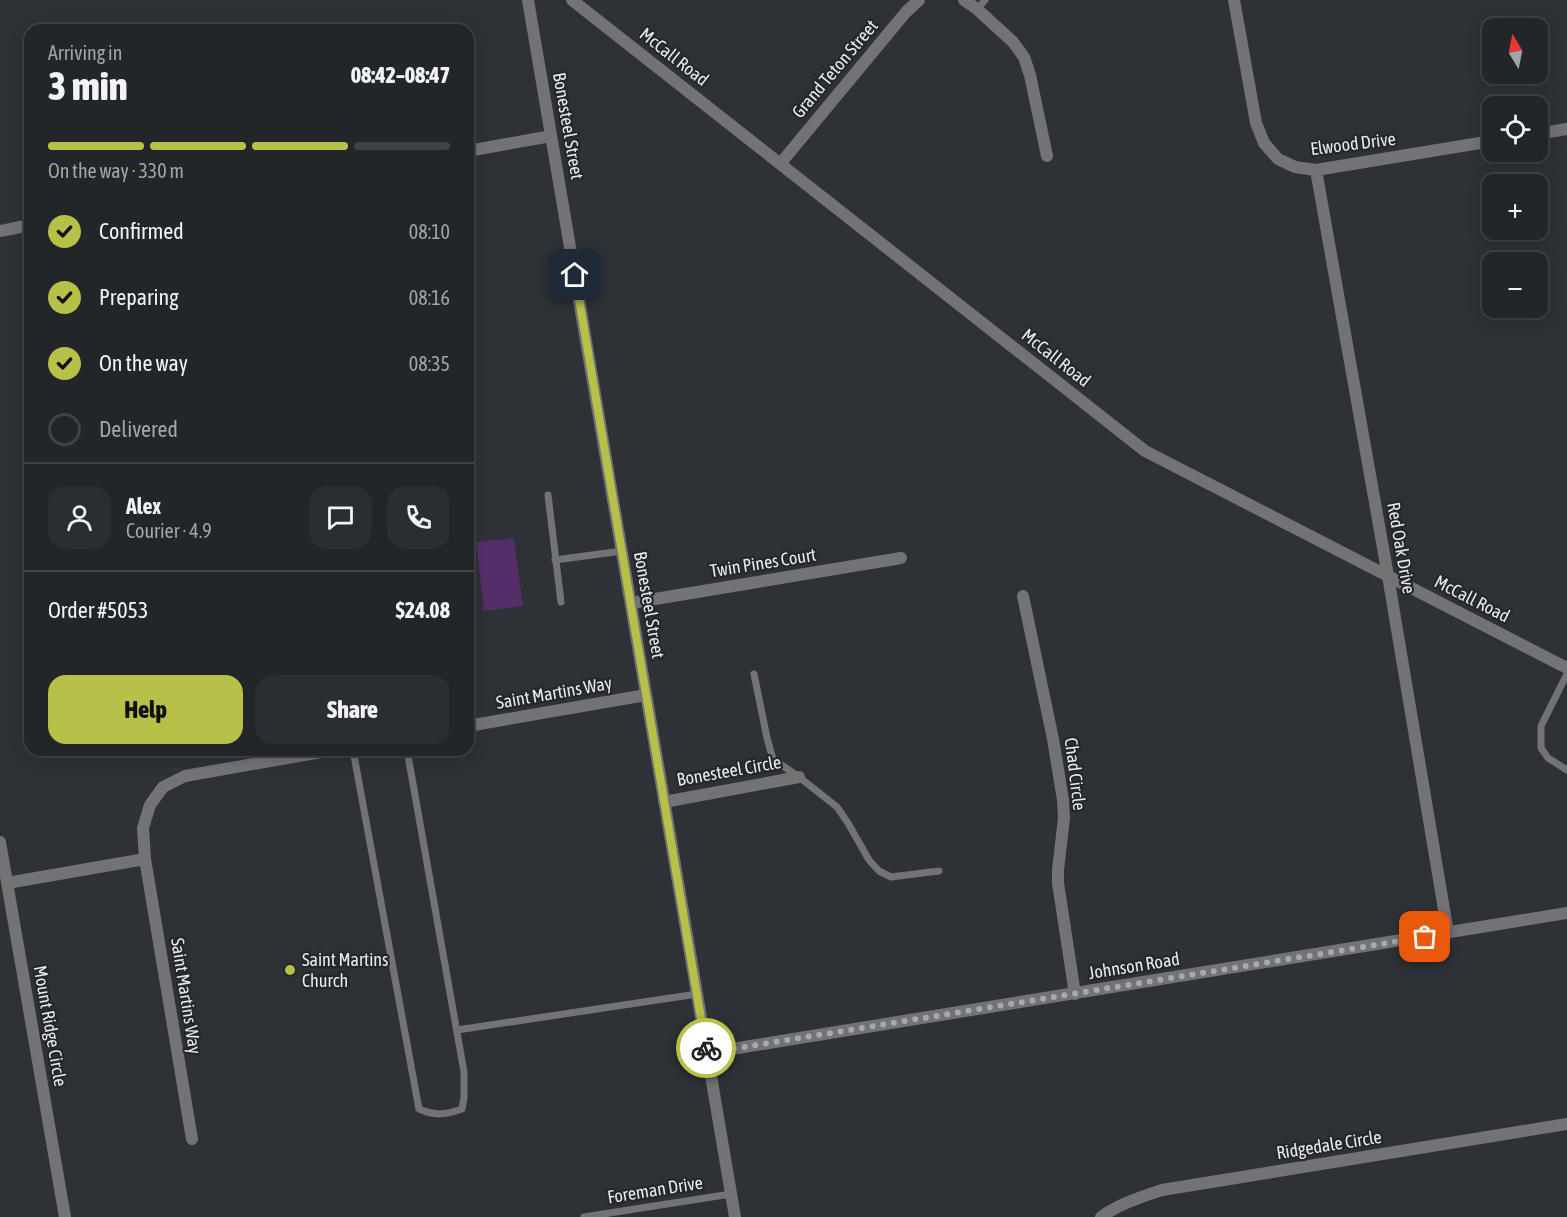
<!DOCTYPE html>
<html lang="en">
<head>
<meta charset="utf-8">
<style>
  body { margin:0; font-family:"Asap Condensed",sans-serif; background:#2a2e31; color:#f1f3f6; height:100vh; display:flex; flex-direction:column; font-size:22px; white-space:nowrap }
  * { box-sizing:border-box; margin:0 }
  p { font-size:20px; color:#a2a5a8 }
  .icon { flex:none; width:33px; height:33px; fill:none; stroke:currentColor; stroke-width:2; stroke-linecap:round; stroke-linejoin:round }
  .map { position:relative; flex:1; overflow:hidden }
  .drawer { position:absolute; left:24px; top:24px; width:450px; height:732px; display:flex; flex-direction:column; background:#222629; border-radius:18px; box-shadow:0 3px 15px #0003,0 0 0 2px #3f4346 }
  .drawer>* { flex:none }
  .needle { width:39px; rotate:350deg }
  .buttons { position:absolute; left:1482px; top:18px; display:grid; gap:12px }
  .buttons a { display:grid; place-items:center; width:66px; height:66px; border-radius:12px; background:#222629; box-shadow:0 3px 15px #0003,0 0 0 2px #3f4346; font-size:30px }
  .pin { position:absolute; display:grid; place-items:center; width:51px; height:51px; color:#fff; margin:-26px; border-radius:12px; box-shadow:0 3px 9px #0006 }
  .courier { position:absolute; display:grid; place-items:center; width:60px; height:60px; margin:-30px; border:4px solid #b8c147; border-radius:50%; background:#fff; color:#222; box-shadow:0 2px 8px #0007 }
  .overview em { font-style:normal; font-weight:800 }
  .overview div { display:flex; flex-direction:column-reverse }
  .overview { display:flex; align-items:center; justify-content:space-between; height:102px; padding:0 24px }
  h1 { font-size:39px; font-weight:800; line-height:45px }
  .bar { display:grid; grid-template-columns:repeat(4,1fr); gap:9px 6px; align-content:center; height:72px; padding:0 24px }
  .bar i { height:8px; border-radius:4px; background:#3f4346 }
  .bar .selected { background:#b8c147 }
  .bar p { grid-column:span 4 }
  .line { display:flex; align-items:center; gap:15px; padding:0 24px; border-top:2px solid #3f4346 }
  .line div { flex:1 }
  .round { display:grid; place-items:center; flex:none; width:63px; height:63px; border-radius:18px; background:#2a2e31 }
  ol { padding:0 24px; list-style:none }
  li { display:flex; align-items:center; gap:18px; height:66px }
  li p { margin-inline-start:auto }
  li .icon { padding:6px; border-radius:50%; background:#b8c147; color:#111; stroke-width:4 }
  li:last-child { color:#a2a5a8 }
  li i { width:33px; height:33px; border:3px solid #3f4346; border-radius:50% }
  .primary-button { display:flex; gap:12px; margin-top:auto; padding:12px 24px }
  .primary-button a { flex:1; height:69px; border-radius:18px; background:#b8c147; color:#111; font-size:24px; font-weight:800; line-height:69px; text-align:center }
  .primary-button a+a { background:#2a2e31; color:#f1f3f6 }
  .map>svg:first-child { display:block }
  .green { fill:#542e68 }
  .lines { fill:none; stroke-linecap:round; stroke-linejoin:round }
  .lane { stroke:#737376; stroke-width:7 }
  .street { stroke:#737376; stroke-width:12 }
  .done { stroke:#a6aaad; stroke-width:6; stroke-dasharray:0 10.8 }
  .route { stroke:#b8c147; stroke-width:8 }
  .poi-dot { fill:#b8c147; stroke:#24282d; stroke-width:2 }
  .labels { text-anchor:middle; stroke-width:4.5; stroke-linejoin:round; paint-order:stroke }
  .street-label { font-size:18px; fill:#e7eaed; stroke:#24282d }
  .poi-label { font-size:18px; fill:#e7eaed; stroke:#24282d; text-anchor:start }
</style>
</head>
<body>
<div class="map">
<svg width="1567" height="1217" viewBox="0 0 1567 1217">
  <rect width="100%" height="100%" fill="#2e3237"/>
  <!-- green -->
  <path class="green" d="M514,538L523,606L484,611L476,542Z"/>
  <g class="lines">
    <!-- lane -->
    <path class="lane" d="M977,9L985,0
      M548,495L561,602
      M555,560L622,551
      M754,674L767,738L773,759L799,777L837,807L848,823L869,860L879,871L891,877L939,871
      M1567,674L1541,726V748L1548,758L1567,770
      M353,750L419,1109C435,1116 445,1115 462,1109L464,1098V1072L407,750
      M457,1030L697,994
      M584,1217L731,1194"/>
    <!-- street -->
    <path class="street" d="M528,0L735,1217
      M572,0L1145,451L1567,668
      M964,0L977,9L1013,42L1024,57L1030,75L1047,156
      M1234,0L1256,123L1264,143L1278,159L1295,167L1316,170L1492,141
      M1538,134L1567,129
      M468,151L551,136
      M780,164L906,12L919,0
      M1316,170L1388,576L1448,933
      M0,231L30,225
      M1023,596L1053,739L1063,800L1064,818L1058,870V883L1075,994
      M631,603L901,558
      M468,726L646,695
      M664,802L799,777
      M0,842L65,1217
      M7,883L145,859
      M707,1053L1567,913
      M192,1139L145,859L143,828L150,805L163,787L185,776L333,750
      M1101,1217C1119,1204 1141,1197 1162,1190L1567,1124"/>
  </g>
  <g class="lines">
    <!-- done -->
    <path class="done" d="M706,1048L707,1053L1425,937"/>
    <!-- route -->
    <path class="route" d="M575,275L706,1048"/>
  </g>
  <!-- markers -->
  <circle class="poi-dot" cx="290" cy="970" r="6"/>
  <g class="labels">
    <!-- street labels -->
    <g class="street-label">
      <text transform="translate(674 57) rotate(38)" y="6">McCall Road</text>
      <text transform="translate(835 69) rotate(-50)" y="6">Grand Teton Street</text>
      <text transform="translate(568 126) rotate(80)" y="6">Bonesteel Street</text>
      <text transform="translate(1353 144) rotate(-7)" y="6">Elwood Drive</text>
      <text transform="translate(1056 358) rotate(38)" y="6">McCall Road</text>
      <text transform="translate(1401 548) rotate(80)" y="6">Red Oak Drive</text>
      <text transform="translate(763 563) rotate(-9)" y="6">Twin Pines Court</text>
      <text transform="translate(1472 599) rotate(27)" y="6">McCall Road</text>
      <text transform="translate(649 605) rotate(80)" y="6">Bonesteel Street</text>
      <text transform="translate(554 693) rotate(-10)" y="6">Saint Martins Way</text>
      <text transform="translate(729 771) rotate(-10)" y="6">Bonesteel Circle</text>
      <text transform="translate(1075 774) rotate(83)" y="6">Chad Circle</text>
      <text transform="translate(1134 966) rotate(-9)" y="6">Johnson Road</text>
      <text transform="translate(186 996) rotate(81)" y="6">Saint Martins Way</text>
      <text transform="translate(50 1026) rotate(80)" y="6">Mount Ridge Circle</text>
      <text transform="translate(1329 1145) rotate(-9)" y="6">Ridgedale Circle</text>
      <text transform="translate(655 1190) rotate(-9)" y="6">Foreman Drive</text>
    </g>
    <!-- poi labels -->
    <g class="poi-label">
      <text x="302" y="966">Saint Martins<tspan x="302" dy="21">Church</tspan></text>
    </g>
  </g>
</svg>
<div class="buttons">
<a><svg class="needle" viewBox="-14 -14 28 28"><path d="M0-13l5 13h-10z" fill="#e53935"/><path d="M0 13l5-13h-10z" fill="#a2a5a8"/></svg></a>
<a><svg class="icon" aria-label="locate" viewBox="0 0 24 24"><circle cx="12" cy="12" r="6"/><path d="M12 2v4M12 18v4M2 12h4M18 12h4"/></svg></a>
<a>+</a>
<a>−</a>
</div>
<div class="pin" style="left:1425px;top:937px;background:#ea580c"><svg class="icon" aria-label="bag" viewBox="0 0 24 24"><path d="M5 8h14l-1 12H6zM9 8a3 3 0 0 1 6 0"/></svg></div>
<div class="pin" style="left:575px;top:275px;background:#1f2937"><svg class="icon" aria-label="home" viewBox="0 0 24 24"><path d="M3 11l9-7 9 7M6 9v11h12V9"/></svg></div>
<div class="courier" style="left:706px;top:1048px"><svg class="icon" aria-label="bike" viewBox="0 0 24 24"><circle cx="6" cy="16" r="4"/><circle cx="18" cy="16" r="4"/><path d="M6 16l4-8h5l3 8M10 8l3 8H6M13 5h3"/></svg></div>
<section class="drawer">
<div class="overview"><div><h1>3 min</h1><p>Arriving in</p></div><em>08:42–08:47</em></div>
<div class="bar"><i class="selected"></i><i class="selected"></i><i class="selected"></i><i></i><p>On the way · 330 m</p></div>
<ol>
<li><svg class="icon" aria-label="check" viewBox="0 0 24 24"><path d="M5 12l5 5 9-10"/></svg>Confirmed<p>08:10</p></li>
<li><svg class="icon" aria-label="check" viewBox="0 0 24 24"><path d="M5 12l5 5 9-10"/></svg>Preparing<p>08:16</p></li>
<li><svg class="icon" aria-label="check" viewBox="0 0 24 24"><path d="M5 12l5 5 9-10"/></svg>On the way<p>08:35</p></li>
<li><i></i>Delivered</li>
</ol>
<div class="line" style="height:108px"><a class="round"><svg class="icon" aria-label="person" viewBox="0 0 24 24"><circle cx="12" cy="8" r="4"/><path d="M4 21q1-7 8-7t8 7"/></svg></a><div><b>Alex</b><p>Courier · 4.9</p></div><a class="round"><svg class="icon" aria-label="chat" viewBox="0 0 24 24"><path d="M4 5h16v11H9l-5 4z"/></svg></a><a class="round"><svg class="icon" aria-label="phone" viewBox="0 0 24 24"><path d="M5 4h4l2 5-3 2q2 4 5 5l2-3 5 2v4C11 20 4 13 5 4z"/></svg></a></div>
<div class="line" style="height:78px"><div>Order #5053</div><b>$24.08</b></div>
<div class="primary-button"><a>Help</a><a>Share</a></div>
</section>
</div>
</body>
</html>
